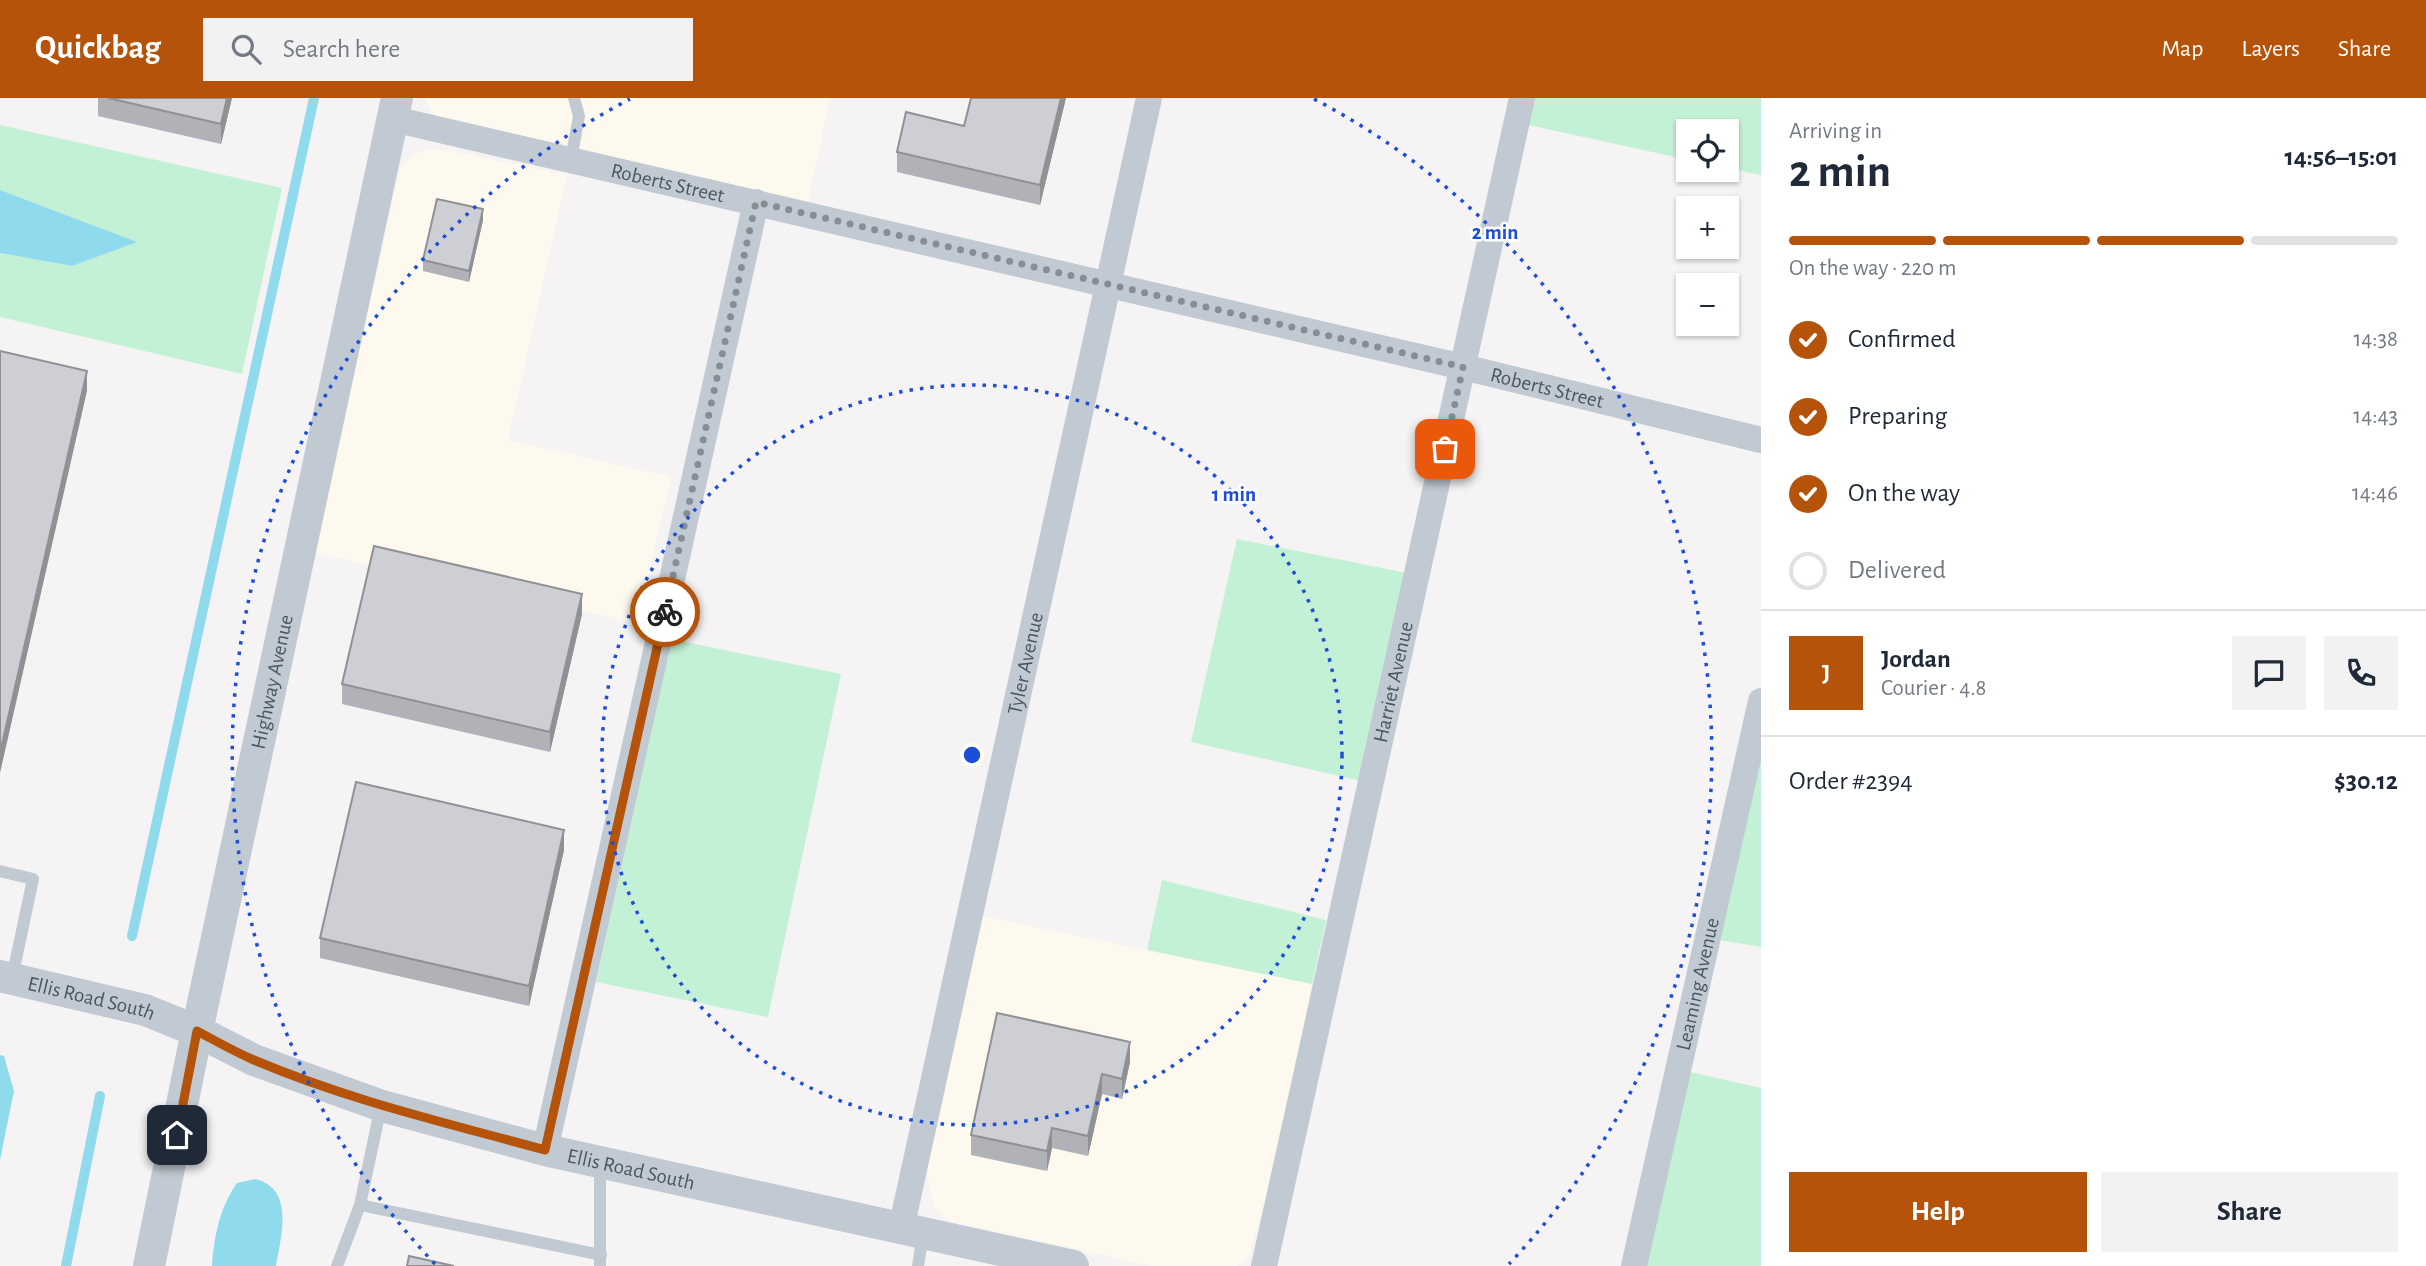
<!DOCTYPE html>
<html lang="en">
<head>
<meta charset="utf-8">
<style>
  body { margin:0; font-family:"Alegreya Sans",sans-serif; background:#f2f2f3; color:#1f2937; height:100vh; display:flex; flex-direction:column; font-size:26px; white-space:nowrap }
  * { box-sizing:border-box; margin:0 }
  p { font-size:23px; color:#747a83 }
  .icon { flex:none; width:38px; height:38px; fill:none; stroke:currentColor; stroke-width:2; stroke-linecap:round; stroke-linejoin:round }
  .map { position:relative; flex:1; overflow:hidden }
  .panel { display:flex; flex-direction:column; background:#fff; width:665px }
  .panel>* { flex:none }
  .controls { position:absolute; left:1676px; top:21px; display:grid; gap:14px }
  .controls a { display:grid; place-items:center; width:63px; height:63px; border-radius:0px; background:#fff; box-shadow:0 2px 5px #0004; font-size:35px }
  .pin { position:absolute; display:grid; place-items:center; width:60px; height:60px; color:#fff; margin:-30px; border-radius:14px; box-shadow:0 4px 10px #0006 }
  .courier { position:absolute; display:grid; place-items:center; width:70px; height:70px; margin:-35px; border:5px solid #b45309; border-radius:50%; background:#fff; color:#222; box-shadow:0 2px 9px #0007 }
  .summary em { font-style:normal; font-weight:700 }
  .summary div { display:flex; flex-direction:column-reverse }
  .summary { display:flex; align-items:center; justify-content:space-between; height:119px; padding:0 28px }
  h1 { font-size:46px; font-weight:700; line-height:52px }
  .bar { display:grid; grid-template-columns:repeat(4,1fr); gap:10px 7px; align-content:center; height:84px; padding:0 28px }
  .bar i { height:9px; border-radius:5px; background:#e0e1e3 }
  .bar .active { background:#b45309 }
  .bar p { grid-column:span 4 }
  .line { display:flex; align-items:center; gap:18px; padding:0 28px; border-top:2px solid #e0e1e3 }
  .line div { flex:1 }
  .round { display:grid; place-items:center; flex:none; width:74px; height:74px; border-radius:0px; background:#f2f2f3 }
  ol { padding:0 28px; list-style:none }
  li { display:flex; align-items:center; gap:21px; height:77px }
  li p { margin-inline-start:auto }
  li .icon { padding:7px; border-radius:50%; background:#b45309; color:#fff; stroke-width:4 }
  li:last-child { color:#747a83 }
  li i { width:38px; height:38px; border:4px solid #e0e1e3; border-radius:50% }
  .primary-button { display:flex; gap:14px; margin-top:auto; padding:14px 28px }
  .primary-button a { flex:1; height:80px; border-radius:0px; background:#b45309; color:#fff; font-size:28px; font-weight:700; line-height:80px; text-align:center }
  .primary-button a+a { background:#f2f2f3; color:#1f2937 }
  header { display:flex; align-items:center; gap:42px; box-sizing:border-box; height:98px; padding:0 35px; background:#b45309; color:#fff }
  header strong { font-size:33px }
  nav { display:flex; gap:38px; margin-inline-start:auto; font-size:24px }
  .search { width:490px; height:63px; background:#f2f2f3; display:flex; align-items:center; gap:18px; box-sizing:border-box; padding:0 24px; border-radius:0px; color:#747a83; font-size:26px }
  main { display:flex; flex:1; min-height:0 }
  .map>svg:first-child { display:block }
  .commercial { fill:#fdf9ef }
  .green { fill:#c3f1d5 }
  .water { fill:#90daee }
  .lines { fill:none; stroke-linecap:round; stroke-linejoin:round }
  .stream { stroke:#90daee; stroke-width:10 }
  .service { stroke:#c1cad2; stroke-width:12 }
  .minor { stroke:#c1cad2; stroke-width:26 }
  .tertiary { stroke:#c1cad2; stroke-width:32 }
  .wall { fill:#b0b2b7 }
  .shaded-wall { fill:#909195 }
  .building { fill:#cdcfd5; stroke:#909195; stroke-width:2 }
  .done { stroke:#868d94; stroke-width:7; stroke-dasharray:0 12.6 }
  .route { stroke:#b45309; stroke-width:9 }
  .ring { fill:none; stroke:#1d4ed8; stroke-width:3.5; stroke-dasharray:3.5 7 }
  .labels { text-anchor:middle; stroke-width:5; stroke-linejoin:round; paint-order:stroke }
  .street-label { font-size:21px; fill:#4a5661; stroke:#fff }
  .centre { fill:#1d4ed8; stroke:#fff; stroke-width:3.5 }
  .ring-label { font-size:21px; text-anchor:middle; font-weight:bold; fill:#1d4ed8; stroke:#fff; stroke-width:5; stroke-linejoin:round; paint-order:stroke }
</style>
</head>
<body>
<header>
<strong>Quickbag</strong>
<div class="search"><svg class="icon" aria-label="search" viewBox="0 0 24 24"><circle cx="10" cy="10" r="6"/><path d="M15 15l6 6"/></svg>Search here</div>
<nav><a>Map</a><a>Layers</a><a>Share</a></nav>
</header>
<main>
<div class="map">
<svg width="1761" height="1168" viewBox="0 0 1761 1168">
  <rect width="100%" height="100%" fill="#f5f3f3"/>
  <!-- commercial -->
  <path class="commercial" d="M425,0H830L808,103L449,24L433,16Z
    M429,51L451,53L567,77L508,342L671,379L638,525L315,455L400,70L410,59Z
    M981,818L1312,886L1284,1035L1249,1159L1237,1168H1152L948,1123L933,1107L926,1071Z"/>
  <!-- green -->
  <path class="green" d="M1531,0H1761V77L1727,70V33H1689V62L1524,26Z
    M0,27L282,90L242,276L0,219V155L72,168L136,144L0,92Z
    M1237,441L1407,475L1361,683L1191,644Z
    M671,541L841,576L768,919L596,884Z
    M1761,656V849L1719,842Z
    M1162,782L1326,822L1312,886L1147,852Z
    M1686,973L1761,990V1168H1644Z"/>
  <!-- water -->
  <path class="water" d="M0,92L137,144L72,168L0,155Z
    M0,957L4,958L14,993L0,1062Z
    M255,1081C295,1090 281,1138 276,1168H212C214,1138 220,1109 237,1085Z"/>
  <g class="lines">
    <!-- stream -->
    <path class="stream" d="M132,838L314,0
      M66,1168L100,998"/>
    <!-- service -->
    <path class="service" d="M571,62L579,18L574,0
      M0,773L33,781L12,880
      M360,1107L601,1157
      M337,1168L360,1107L381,1008
      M600,1168V1065
      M918,1168L923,1136"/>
    <!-- minor -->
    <g class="minor">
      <path id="s1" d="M393,21L1463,269L1761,342"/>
      <path d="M545,1052L756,104"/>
      <path id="s2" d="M901,1131L1149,0"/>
      <path id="s3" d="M1264,1168L1522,0"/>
      <path id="s4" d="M1634,1168L1761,603"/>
    </g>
    <!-- tertiary -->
    <g class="tertiary">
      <path id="s5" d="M0,878L145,912L197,933L254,962L382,1008L545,1052L1073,1168"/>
      <path id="s6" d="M149,1168L197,933L397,0"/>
    </g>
  </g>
  <!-- wall -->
  <path class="wall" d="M98,0H232L221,46L98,18Z
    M971,0H1066L1040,107L897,74V54L964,28Z
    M483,122L469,184L423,173V162Z
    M582,516L550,654L342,606V586Z
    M564,752L529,908L320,860V840Z
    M1130,964L1122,1001L1102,996L1088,1058L1052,1050L1047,1073L971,1057V1037Z"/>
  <!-- shaded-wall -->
  <path class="shaded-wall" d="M227,0H232L221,46V26Z
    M1061,0H1066L1040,107V87Z
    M483,111V122L469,184V173Z
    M87,273V293L0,675V655Z
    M582,496V516L550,654V634Z
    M564,732V752L529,908V888Z
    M1130,944V964L1122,1001V981Z
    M1102,976V996L1088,1058V1038Z
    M1052,1030V1050L1047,1073V1053Z"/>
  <!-- building -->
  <path class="building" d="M108,0H227L221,26Z
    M971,0H1061L1040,87L897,54L906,14L964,28Z
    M437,101L483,111L469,173L423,162Z
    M0,253L87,273L0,655Z
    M374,448L582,496L550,634L342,586Z
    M356,684L564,732L529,888L320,840Z
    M997,915L1130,944L1122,981L1102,976L1088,1038L1052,1030L1047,1053L971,1037Z
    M409,1158L454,1168H407Z"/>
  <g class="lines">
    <!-- done -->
    <path class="done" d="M665,514L756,104L1463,269L1445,351"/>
    <!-- route -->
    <path class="route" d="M177,1037L197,933C216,943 235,954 254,962C348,1002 447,1025 545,1052L665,514"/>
  </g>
  <!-- distance rings -->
  <g class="ring">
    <circle cx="972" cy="657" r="370"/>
    <path d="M435 1166A740 740 0 0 1 630 1M1314 1A740 740 0 0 1 1509 1166"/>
  </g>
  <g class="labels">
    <!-- street labels -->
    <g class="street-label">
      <text dy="7" stroke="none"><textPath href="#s1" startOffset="282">Roberts Street</textPath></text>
      <text dy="7" stroke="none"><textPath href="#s1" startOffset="1185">Roberts Street</textPath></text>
      <text dy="7" stroke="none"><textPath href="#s2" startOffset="579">Tyler Avenue</textPath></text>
      <text dy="7" stroke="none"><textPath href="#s6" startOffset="597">Highway Avenue</textPath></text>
      <text dy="7" stroke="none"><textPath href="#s3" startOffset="598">Harriet Avenue</textPath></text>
      <text dy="7" stroke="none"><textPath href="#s4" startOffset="289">Leaming Avenue</textPath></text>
      <text dy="7" stroke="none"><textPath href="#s5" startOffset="94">Ellis Road South</textPath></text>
      <text dy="7" stroke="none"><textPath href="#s5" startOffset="662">Ellis Road South</textPath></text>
    </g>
  </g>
  <circle cx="972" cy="657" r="10" class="centre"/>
  <g class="ring-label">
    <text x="1495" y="141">2 min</text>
    <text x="1234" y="403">1 min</text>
  </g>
</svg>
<div class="controls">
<a><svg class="icon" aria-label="locate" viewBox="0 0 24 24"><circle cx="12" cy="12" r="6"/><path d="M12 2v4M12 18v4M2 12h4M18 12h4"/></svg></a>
<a>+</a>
<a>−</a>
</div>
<div class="pin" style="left:1445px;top:351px;background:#ea580c"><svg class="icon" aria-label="bag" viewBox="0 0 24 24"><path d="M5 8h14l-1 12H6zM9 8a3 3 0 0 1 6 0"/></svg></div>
<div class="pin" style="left:177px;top:1037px;background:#1f2937"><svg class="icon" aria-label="home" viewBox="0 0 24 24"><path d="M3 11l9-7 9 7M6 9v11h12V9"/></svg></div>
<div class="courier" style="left:665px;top:514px"><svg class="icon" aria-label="bike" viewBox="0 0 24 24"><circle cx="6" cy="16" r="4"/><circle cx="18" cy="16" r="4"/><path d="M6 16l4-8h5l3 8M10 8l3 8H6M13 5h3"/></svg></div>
</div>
<section class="panel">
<div class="summary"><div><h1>2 min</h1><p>Arriving in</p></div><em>14:56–15:01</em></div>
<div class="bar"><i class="active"></i><i class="active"></i><i class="active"></i><i></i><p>On the way · 220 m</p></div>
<ol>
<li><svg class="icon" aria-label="check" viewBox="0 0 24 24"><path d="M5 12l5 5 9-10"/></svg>Confirmed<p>14:38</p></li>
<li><svg class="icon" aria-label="check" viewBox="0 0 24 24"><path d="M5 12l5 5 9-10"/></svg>Preparing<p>14:43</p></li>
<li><svg class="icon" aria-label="check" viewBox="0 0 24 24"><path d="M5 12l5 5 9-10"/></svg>On the way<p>14:46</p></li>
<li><i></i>Delivered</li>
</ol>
<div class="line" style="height:126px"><b class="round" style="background:#b45309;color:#fff">J</b><div><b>Jordan</b><p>Courier · 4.8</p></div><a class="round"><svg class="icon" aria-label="chat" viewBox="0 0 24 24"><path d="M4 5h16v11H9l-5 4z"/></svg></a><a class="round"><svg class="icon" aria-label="phone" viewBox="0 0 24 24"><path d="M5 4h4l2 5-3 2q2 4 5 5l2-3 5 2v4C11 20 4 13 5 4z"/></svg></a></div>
<div class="line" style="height:91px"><div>Order #2394</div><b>$30.12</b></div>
<div class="primary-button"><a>Help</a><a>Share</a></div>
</section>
</main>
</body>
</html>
